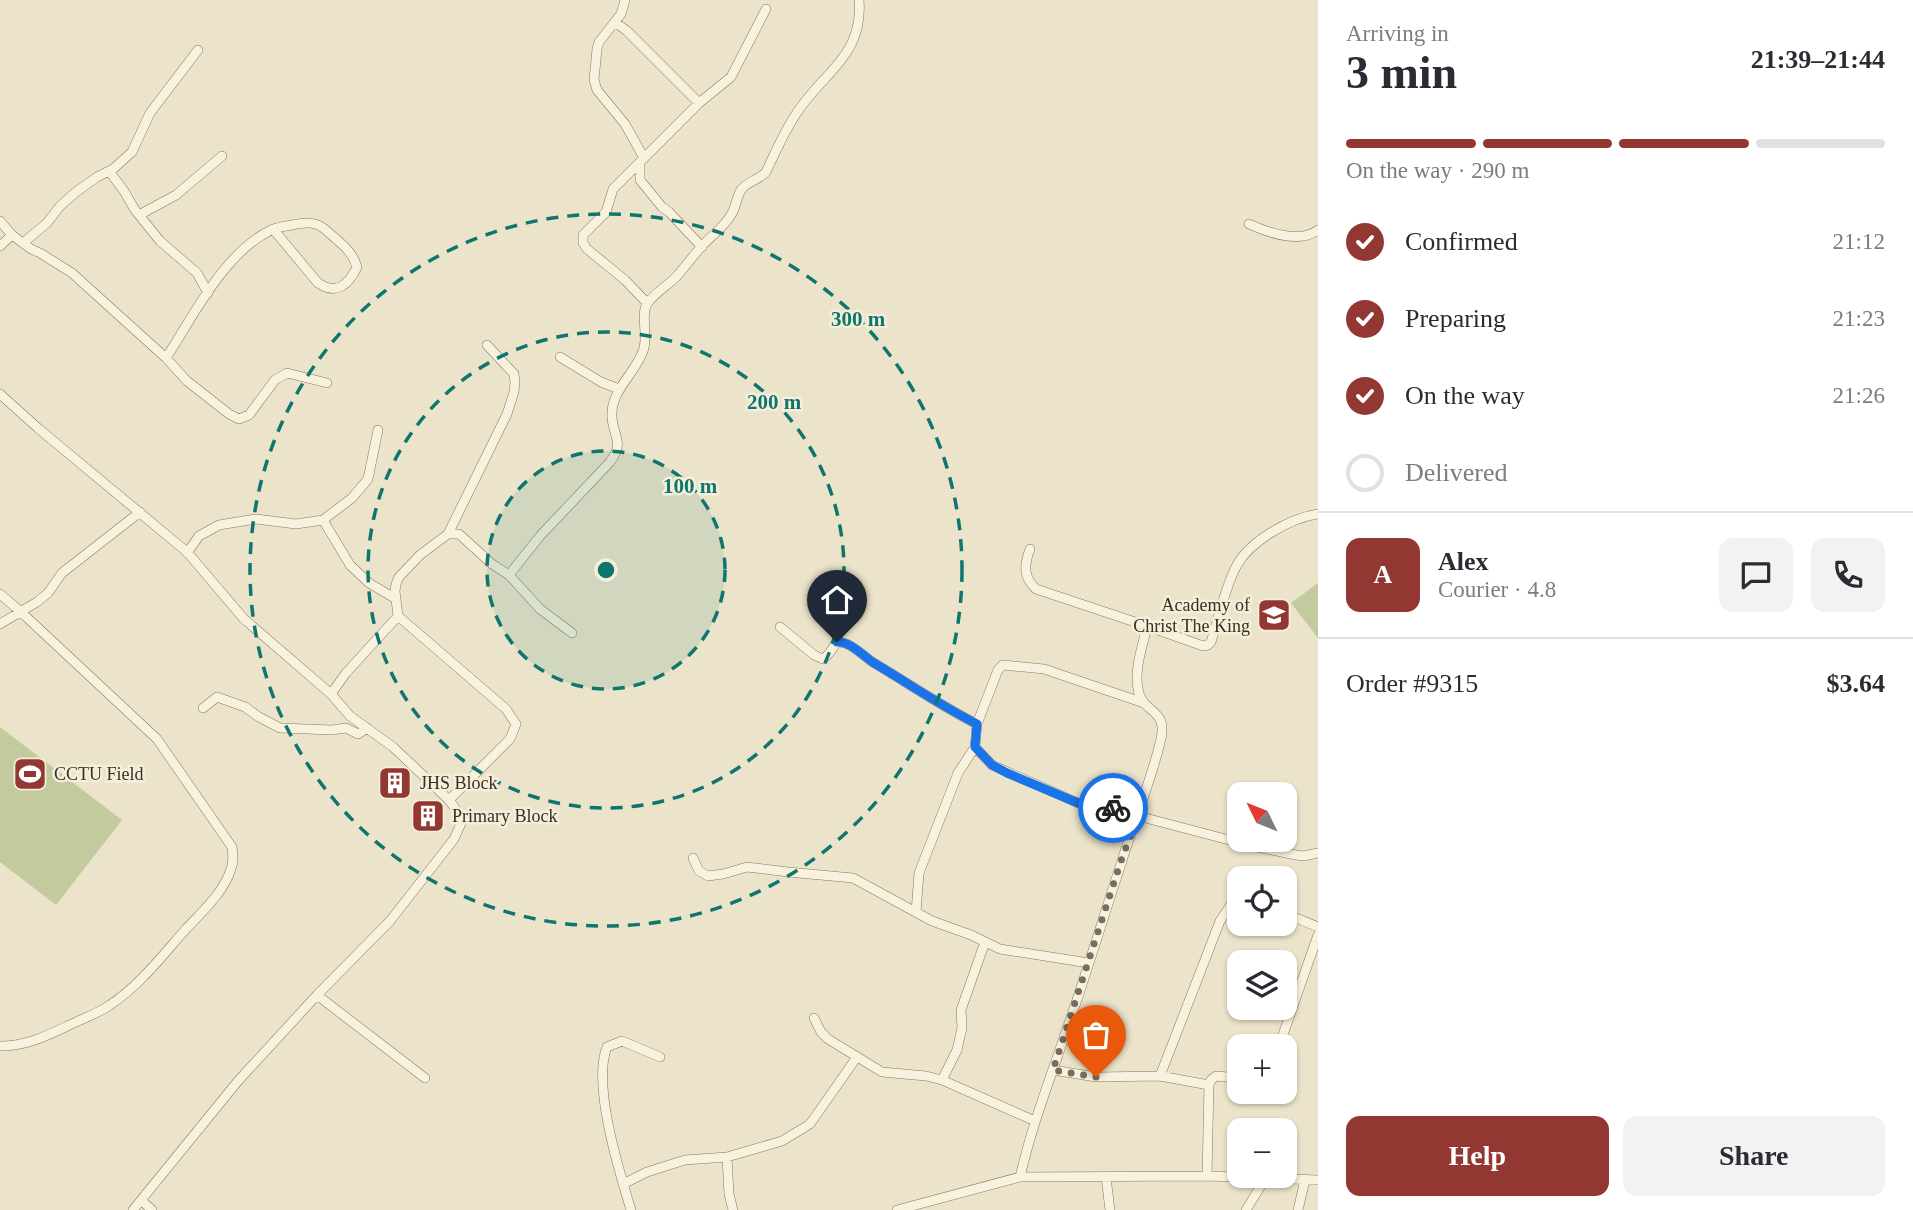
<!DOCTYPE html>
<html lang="en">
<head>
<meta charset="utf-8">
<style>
  body { margin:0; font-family:"Times New Roman",serif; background:#f2f2f3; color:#2b2b33; height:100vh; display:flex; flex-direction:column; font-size:26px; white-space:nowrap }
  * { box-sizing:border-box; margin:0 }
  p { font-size:23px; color:#7c7c81 }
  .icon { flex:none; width:38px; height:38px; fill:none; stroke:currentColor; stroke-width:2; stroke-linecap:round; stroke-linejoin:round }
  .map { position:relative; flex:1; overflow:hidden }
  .sheet { display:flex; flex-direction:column; background:#fff; width:595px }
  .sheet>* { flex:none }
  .needle { width:46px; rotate:313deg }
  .controls { position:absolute; left:1227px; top:782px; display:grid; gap:14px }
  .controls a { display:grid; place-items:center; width:70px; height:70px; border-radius:14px; background:#fff; box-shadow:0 2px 5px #0004; font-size:35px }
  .pin { position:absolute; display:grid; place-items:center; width:60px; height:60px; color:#fff; margin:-72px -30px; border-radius:50% 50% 50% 0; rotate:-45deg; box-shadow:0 0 7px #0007 }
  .pin .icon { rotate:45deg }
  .courier { position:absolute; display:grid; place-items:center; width:70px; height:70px; margin:-35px; border:5px solid #1a73e8; border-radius:50%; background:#fff; color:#222; box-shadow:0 2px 9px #0007 }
  .summary em { font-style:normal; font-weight:800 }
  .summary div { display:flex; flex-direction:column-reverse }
  .summary { display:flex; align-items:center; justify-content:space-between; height:119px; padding:0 28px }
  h1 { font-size:46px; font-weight:800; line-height:52px }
  .bar { display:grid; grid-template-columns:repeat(4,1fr); gap:10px 7px; align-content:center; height:84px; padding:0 28px }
  .bar i { height:9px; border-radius:5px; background:#e1e1e2 }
  .bar .active { background:#933733 }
  .bar p { grid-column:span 4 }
  .line { display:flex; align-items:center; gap:18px; padding:0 28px; border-top:2px solid #e1e1e2 }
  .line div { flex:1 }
  .round { display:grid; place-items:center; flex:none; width:74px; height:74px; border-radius:14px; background:#f2f2f3 }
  ol { padding:0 28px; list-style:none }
  li { display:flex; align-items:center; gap:21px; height:77px }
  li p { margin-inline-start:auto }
  li .icon { padding:7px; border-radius:50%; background:#933733; color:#fff; stroke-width:4 }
  li:last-child { color:#7c7c81 }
  li i { width:38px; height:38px; border:4px solid #e1e1e2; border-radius:50% }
  .button { display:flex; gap:14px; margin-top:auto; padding:14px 28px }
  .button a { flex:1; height:80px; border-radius:14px; background:#933733; color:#fff; font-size:28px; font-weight:800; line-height:80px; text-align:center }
  .button a+a { background:#f2f2f3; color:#2b2b33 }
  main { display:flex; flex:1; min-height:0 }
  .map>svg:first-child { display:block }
  .grass { fill:#c3ca9e }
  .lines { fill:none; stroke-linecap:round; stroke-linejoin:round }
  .minor-casing { stroke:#887760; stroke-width:10 }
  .minor { stroke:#f7f1dd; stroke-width:9 }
  .done { stroke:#786e5d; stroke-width:7; stroke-dasharray:0 12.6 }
  .route { stroke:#1a73e8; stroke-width:9 }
  .ring { fill:none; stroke:#0f766e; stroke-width:3.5; stroke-dasharray:12 9 }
  .labels { text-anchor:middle; stroke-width:5; stroke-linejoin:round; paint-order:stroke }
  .poi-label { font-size:18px; fill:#3a2f22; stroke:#f4eeda; text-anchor:start }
  .centre { fill:#0f766e; stroke:#f4eeda; stroke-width:3.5 }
  .ring-label { font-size:21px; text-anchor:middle; font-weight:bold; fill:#0f766e; stroke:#f4eeda; stroke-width:5; stroke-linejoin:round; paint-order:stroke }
</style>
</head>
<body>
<main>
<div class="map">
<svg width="1318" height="1210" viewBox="0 0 1318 1210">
  <rect width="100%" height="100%" fill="#ece4ca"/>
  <!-- grass -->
  <path class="grass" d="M1318,583V638L1291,603Z
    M0,727L122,820L56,905L0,862Z"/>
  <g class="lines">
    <defs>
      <path id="minor" d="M625,0L621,14L599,42L597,49L594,80L597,90L625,124L644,158
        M615,22L627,31L699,103
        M640,163V180L662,207L669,212L702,247
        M109,171L124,191L135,210L160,241L197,273L208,293
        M139,215L176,195L222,156
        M0,221L12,235L31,249L40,253L72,273L166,358L187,381L229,414L239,419L249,415L275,380L287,373L327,383
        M1249,224C1269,233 1299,244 1318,230
        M23,243L47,223L60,206L76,192L97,177L113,169L132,152L150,113L198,50
        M0,246L12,235
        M647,303L625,280L587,249L583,243V235L606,212L613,189L699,103L731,77L766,9
        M560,357L601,382L619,389
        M166,358C194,315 224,253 271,230C277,227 285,226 292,225C306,222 316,221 327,231C340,243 352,250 357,267C348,286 336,295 318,283L273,229
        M0,394L39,429L187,552L244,619L331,694
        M323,520L350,565L369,583L396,599
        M448,534H459L492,564L509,575L540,536L610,462C625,442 613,437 612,417C610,391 635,374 643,351C649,337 640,315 647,304C653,294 670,284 678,275C686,265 694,255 702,246C711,236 724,227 731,215C736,208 736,198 741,190C746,182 759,180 766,172C775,153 784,132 796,114C822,73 864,56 859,0
        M1030,549C1024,565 1023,577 1036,589L1147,626
        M187,553L199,536L219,525L256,519L296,524L323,520L352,498L368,479L378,430
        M509,575L540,609L572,633
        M0,594L21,612L157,739L232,847C233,855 234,862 231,869C224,892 202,912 186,929C162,956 140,985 110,1005C100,1012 87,1017 76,1022C50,1034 29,1046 0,1046
        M398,616L506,709L516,724L510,739L449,800
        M0,624L37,602L48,593L62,573L140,512
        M780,627L814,655L823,659C830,655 832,648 837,642C850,641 863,656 874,663C908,683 941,706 977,724L975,747L958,773L919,873L916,912
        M203,708L217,697L245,707L259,717L280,728L332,730L346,728L358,734L367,728
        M977,724L998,670L1003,665L1044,669L1144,703
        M975,747L992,765L1078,803L1120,808L1138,816L1252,846L1296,855L1304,856L1318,853
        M693,858L699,871L708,876L723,874L747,867L788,872L853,878L932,921L971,935L1000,949L1089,963
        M1284,913L1318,927
        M317,995L425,1078
        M814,1018L821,1032L828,1039L882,1072L926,1076L942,1080L1035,1121
        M1279,1046L1318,935
        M1053,1070L1096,1077L1160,1076L1209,1085
        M1160,1076L1220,921L1230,906L1239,903
        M942,1080L957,1050L962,1028L961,1010L985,942
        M1207,1176L1209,1085L1211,1080L1216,1076L1239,1078
        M1020,1177C1032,1125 1051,1076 1068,1026C1087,972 1103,918 1121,864C1133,824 1150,784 1160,743C1170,707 1142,715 1138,689C1134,669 1143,645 1147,626L1203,646L1208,645L1211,642C1218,620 1226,584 1237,565C1251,540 1291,518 1318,514
        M1106,1177L1110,1210
        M623,1184L647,1172L685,1160L727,1157
        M142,1201L152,1210
        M133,1210L238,1081L317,995L390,921L454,839L463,819L449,800L393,747L350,716L331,694L346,673L398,616L395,591L396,584L399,577L420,555L448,534L507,414L514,392L515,383L514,374L487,345
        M631,1210C619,1171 592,1084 607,1047L622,1041L660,1057
        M733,1210L729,1194L727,1157L782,1141L810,1124L857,1057
        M897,1210L1020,1177L1207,1176L1318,1180
        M1246,1210L1265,1179
        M1298,1210L1305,1180"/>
    </defs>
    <!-- minor casing -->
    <use href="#minor" class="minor-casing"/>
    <!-- minor -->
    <use href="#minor" class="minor"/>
  </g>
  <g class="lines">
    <!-- done -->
    <path class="done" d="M1096,1077L1053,1070L1121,861L1138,816L1113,808"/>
    <!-- route -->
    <path class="route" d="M837,642C850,641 863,656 874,663C908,683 941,706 977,724L975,747L992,765L1007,773L1078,803L1113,808"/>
  </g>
  <!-- distance rings -->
  <circle cx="606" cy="570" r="119" fill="#0f766e" fill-opacity=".12"/>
  <g class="ring">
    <circle cx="606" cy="570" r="119"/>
    <circle cx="606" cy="570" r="238"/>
    <circle cx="606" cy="570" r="356"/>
  </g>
  <!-- icons -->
  <defs>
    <symbol id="school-square" viewBox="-11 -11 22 22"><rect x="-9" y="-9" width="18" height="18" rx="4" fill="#933733" stroke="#f4eeda"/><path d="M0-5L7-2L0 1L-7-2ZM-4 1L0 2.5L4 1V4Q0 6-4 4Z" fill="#fff"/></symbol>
    <symbol id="stadium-square" viewBox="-11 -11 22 22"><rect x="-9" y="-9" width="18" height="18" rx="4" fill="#933733" stroke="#f4eeda"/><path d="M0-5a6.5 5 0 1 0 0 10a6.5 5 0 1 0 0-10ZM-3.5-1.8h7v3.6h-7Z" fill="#fff"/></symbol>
    <symbol id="building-square" viewBox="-11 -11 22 22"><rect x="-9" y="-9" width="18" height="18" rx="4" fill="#933733" stroke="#f4eeda"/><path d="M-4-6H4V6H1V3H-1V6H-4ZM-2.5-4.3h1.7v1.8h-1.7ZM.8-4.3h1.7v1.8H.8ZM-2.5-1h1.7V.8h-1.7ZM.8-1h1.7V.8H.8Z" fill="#fff"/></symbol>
  </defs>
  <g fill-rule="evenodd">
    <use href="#school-square" x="1255" y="596" width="38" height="38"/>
    <use href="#stadium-square" x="11" y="755" width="38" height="38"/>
    <use href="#building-square" x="376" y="764" width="38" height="38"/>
    <use href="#building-square" x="409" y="797" width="38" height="38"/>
  </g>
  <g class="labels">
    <!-- poi labels -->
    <g class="poi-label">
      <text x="1250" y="611" text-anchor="end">Academy of<tspan x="1250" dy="21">Christ The King</tspan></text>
      <text x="54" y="780">CCTU Field</text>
      <text x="420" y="789">JHS Block</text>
      <text x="452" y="822">Primary Block</text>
    </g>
  </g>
  <circle cx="606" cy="570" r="10" class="centre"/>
  <g class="ring-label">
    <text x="858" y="326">300 m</text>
    <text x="774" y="409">200 m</text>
    <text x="690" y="493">100 m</text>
  </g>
</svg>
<div class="controls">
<a><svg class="needle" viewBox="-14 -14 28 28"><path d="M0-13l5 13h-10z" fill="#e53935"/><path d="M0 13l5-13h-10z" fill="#7c7c81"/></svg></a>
<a><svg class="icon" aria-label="locate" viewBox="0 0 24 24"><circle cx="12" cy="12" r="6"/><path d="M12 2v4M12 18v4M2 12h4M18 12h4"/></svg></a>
<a><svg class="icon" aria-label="layers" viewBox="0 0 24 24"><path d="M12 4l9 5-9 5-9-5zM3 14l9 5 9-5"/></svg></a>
<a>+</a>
<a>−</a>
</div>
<div class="pin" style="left:1096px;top:1077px;background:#ea580c"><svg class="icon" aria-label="bag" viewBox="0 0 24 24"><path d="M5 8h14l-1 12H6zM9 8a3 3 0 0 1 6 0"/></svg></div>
<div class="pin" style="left:837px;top:642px;background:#1f2937"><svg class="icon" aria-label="home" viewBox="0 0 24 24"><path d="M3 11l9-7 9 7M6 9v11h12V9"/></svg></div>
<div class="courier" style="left:1113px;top:808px"><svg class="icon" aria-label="bike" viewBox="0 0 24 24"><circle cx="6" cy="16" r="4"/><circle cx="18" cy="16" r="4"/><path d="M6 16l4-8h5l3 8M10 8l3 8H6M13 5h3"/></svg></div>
</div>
<section class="sheet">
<div class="summary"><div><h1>3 min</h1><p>Arriving in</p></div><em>21:39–21:44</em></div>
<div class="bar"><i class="active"></i><i class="active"></i><i class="active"></i><i></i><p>On the way · 290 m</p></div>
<ol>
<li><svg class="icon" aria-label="check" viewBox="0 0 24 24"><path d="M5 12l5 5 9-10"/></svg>Confirmed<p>21:12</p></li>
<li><svg class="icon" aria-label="check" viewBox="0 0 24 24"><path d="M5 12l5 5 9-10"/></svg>Preparing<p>21:23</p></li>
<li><svg class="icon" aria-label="check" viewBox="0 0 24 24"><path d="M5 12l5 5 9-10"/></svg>On the way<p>21:26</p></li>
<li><i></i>Delivered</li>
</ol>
<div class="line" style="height:126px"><b class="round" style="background:#933733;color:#fff">A</b><div><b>Alex</b><p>Courier · 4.8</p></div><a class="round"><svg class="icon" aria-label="chat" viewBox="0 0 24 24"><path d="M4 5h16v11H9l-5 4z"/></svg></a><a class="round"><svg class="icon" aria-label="phone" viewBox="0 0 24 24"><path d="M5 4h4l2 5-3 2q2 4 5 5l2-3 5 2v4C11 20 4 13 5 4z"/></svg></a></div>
<div class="line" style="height:91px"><div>Order #9315</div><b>$3.64</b></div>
<div class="button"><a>Help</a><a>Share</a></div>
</section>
</main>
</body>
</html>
